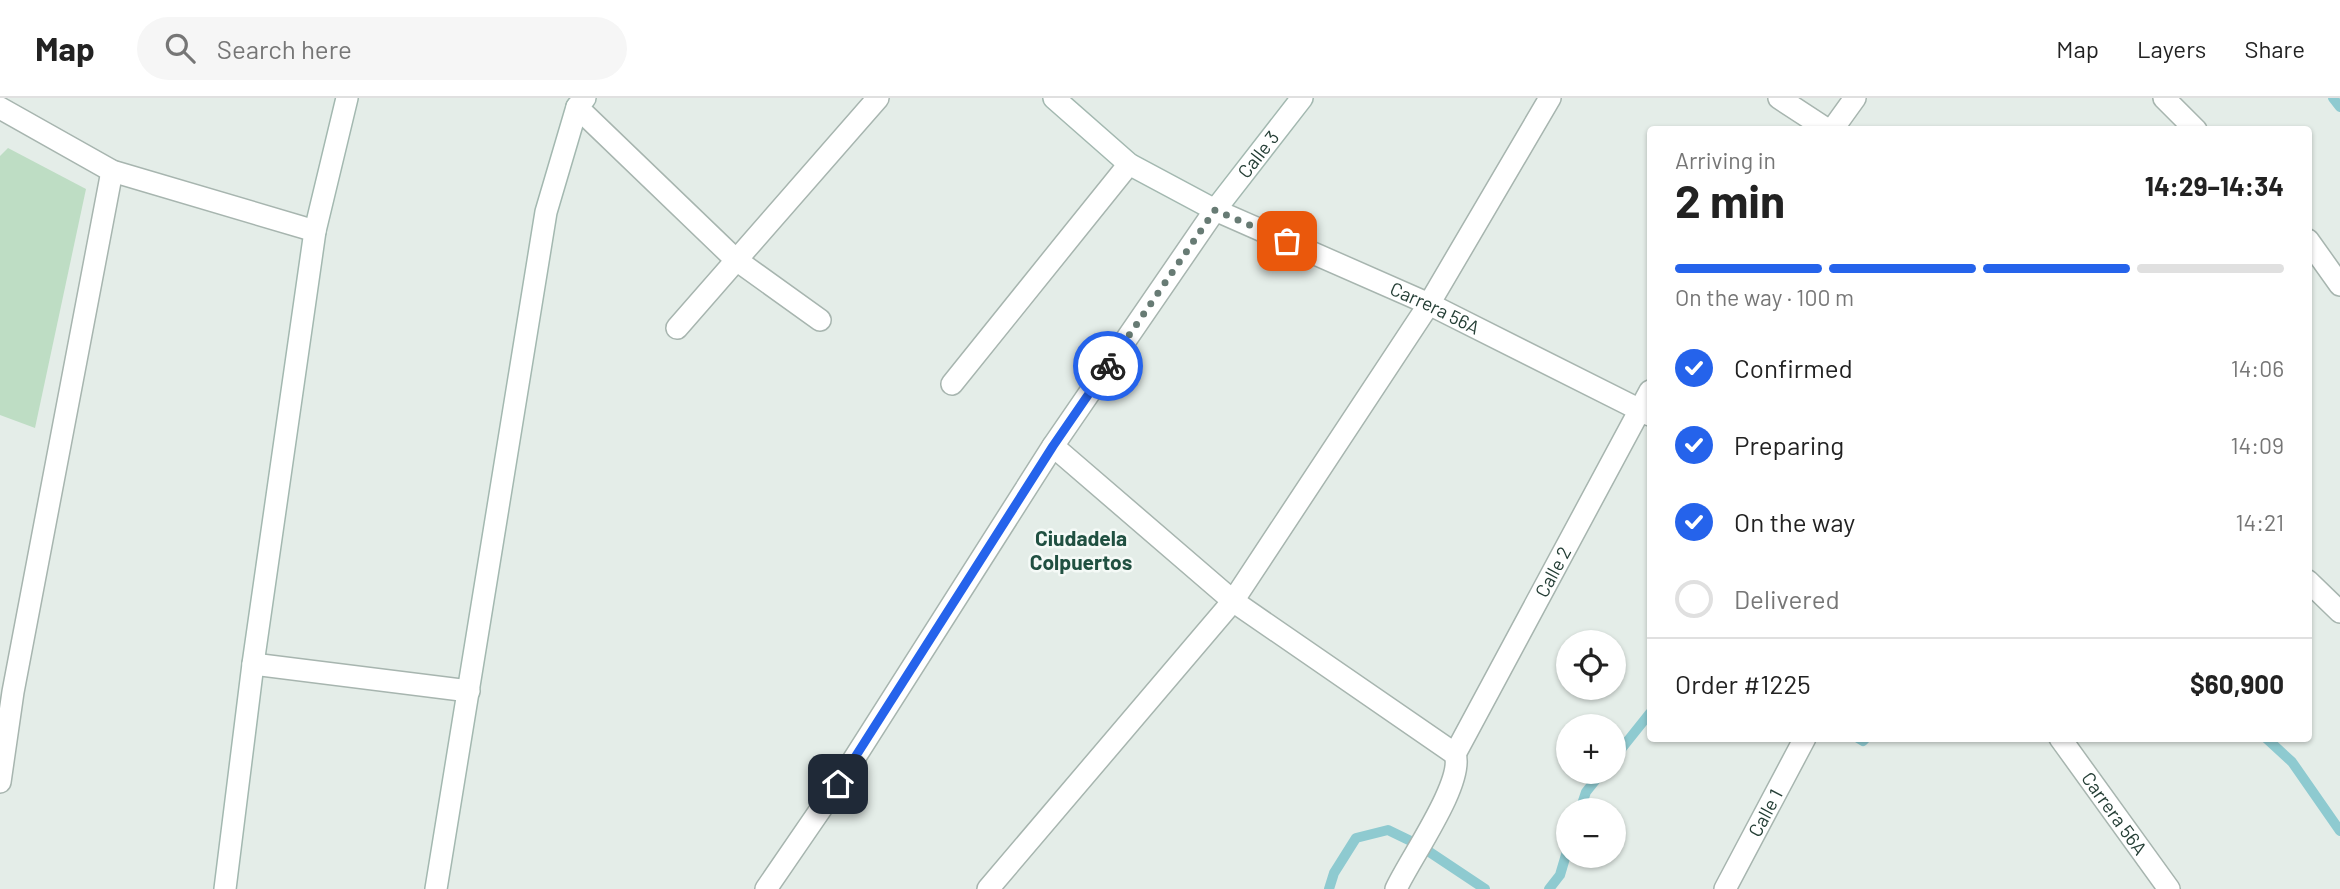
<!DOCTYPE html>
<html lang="en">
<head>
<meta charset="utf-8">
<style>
  body { margin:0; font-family:Barlow,sans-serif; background:#f6f6f6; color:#222; height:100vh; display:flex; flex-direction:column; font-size:26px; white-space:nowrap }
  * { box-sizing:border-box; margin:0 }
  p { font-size:23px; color:#767676 }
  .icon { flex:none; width:38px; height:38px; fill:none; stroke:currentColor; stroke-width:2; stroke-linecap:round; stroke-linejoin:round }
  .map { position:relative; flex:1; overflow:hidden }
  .panel { position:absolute; left:1647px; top:28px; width:665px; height:616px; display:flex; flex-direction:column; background:#fff; border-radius:7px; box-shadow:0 2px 5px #0004 }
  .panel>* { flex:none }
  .fabs { position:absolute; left:1556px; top:532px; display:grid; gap:14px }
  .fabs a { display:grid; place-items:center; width:70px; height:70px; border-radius:50%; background:#fff; box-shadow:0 2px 5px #0004; font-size:35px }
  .pin { position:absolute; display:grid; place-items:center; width:60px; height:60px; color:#fff; margin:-30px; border-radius:14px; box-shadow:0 4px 10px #0006 }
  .courier { position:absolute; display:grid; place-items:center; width:70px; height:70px; margin:-35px; border:5px solid #2563eb; border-radius:50%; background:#fff; color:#222; box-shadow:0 2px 9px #0007 }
  .headline em { font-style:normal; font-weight:700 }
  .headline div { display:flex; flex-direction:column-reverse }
  .headline { display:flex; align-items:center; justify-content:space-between; height:119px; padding:0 28px }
  h1 { font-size:46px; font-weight:700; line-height:52px }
  .bar { display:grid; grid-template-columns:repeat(4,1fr); gap:10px 7px; align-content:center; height:84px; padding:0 28px }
  .bar i { height:9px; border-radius:5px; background:#e0e0e0 }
  .bar .active { background:#2563eb }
  .bar p { grid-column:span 4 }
  .line { display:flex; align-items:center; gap:18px; padding:0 28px; border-top:2px solid #e0e0e0 }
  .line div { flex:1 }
  ol { padding:0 28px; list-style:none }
  li { display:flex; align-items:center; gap:21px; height:77px }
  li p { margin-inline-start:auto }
  li .icon { padding:7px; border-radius:50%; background:#2563eb; color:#fff; stroke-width:4 }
  li:last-child { color:#767676 }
  li i { width:38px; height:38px; border:4px solid #e0e0e0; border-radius:50% }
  header { display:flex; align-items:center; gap:42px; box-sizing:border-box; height:98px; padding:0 35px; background:#fff; border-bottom:2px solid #e0e0e0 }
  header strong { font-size:33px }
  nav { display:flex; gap:38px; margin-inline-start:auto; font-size:24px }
  .search { width:490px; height:63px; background:#f6f6f6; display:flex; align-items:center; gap:18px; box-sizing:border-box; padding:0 24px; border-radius:38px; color:#767676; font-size:26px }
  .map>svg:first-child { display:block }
  .green { fill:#beddc4 }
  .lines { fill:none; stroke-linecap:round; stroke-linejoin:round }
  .stream { stroke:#8ecad0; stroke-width:10 }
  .pedestrian-casing { stroke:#a7b5af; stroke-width:24 }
  .minor-casing { stroke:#a7b5af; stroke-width:24 }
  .secondary-casing { stroke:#a3b8b0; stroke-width:24 }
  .pedestrian { stroke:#fff; stroke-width:21 }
  .minor { stroke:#fff; stroke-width:21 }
  .secondary { stroke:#fff; stroke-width:21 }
  .done { stroke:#677b74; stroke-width:7; stroke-dasharray:0 12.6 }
  .route { stroke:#2563eb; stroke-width:9 }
  .labels { text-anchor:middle; stroke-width:5; stroke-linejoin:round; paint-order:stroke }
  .street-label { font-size:19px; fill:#243e35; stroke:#f5faf7 }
  .neighbourhood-label { font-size:21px; font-weight:bold; fill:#205041; stroke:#f5faf7 }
</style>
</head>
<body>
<header>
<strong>Map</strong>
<div class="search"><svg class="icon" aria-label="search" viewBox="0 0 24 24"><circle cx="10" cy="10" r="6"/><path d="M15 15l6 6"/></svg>Search here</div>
<nav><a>Map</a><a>Layers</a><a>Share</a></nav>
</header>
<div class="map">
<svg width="2340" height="791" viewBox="0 0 2340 791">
  <rect width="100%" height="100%" fill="#e4ede8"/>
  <!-- green -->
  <path class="green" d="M8,50L86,91L35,330L0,317V58Z"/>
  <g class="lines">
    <!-- stream -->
    <path class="stream" d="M2333,0L2340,9
      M1858,640L1863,643L1866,640
      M2266,640L2292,664L2340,733
      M1614,660L1650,615
      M1580,712L1586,694L1602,674
      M1329,791L1334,775L1356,740L1388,732L1419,747L1485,791
      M1549,791L1560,777L1568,750"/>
    <defs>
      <g id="pedestrian">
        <path d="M1396,791C1409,762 1465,684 1455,656"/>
        <path id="s1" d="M1725,791L1805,640"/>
      </g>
      <g id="minor">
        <path d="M1779,0L1828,32"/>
        <path d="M2164,0L2196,32"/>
        <path d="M577,9L735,161L820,222"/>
        <path d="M0,10L112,73L315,133"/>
        <path d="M1832,32L1855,0"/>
        <path d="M2308,142L2340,187"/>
        <path d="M677,230L878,0"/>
        <path d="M952,286L1129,66"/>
        <path id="s2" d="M1053,348L1233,503L1455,656L1650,293"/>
        <path d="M2308,483L2340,514"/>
        <path d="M253,566L469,593"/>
        <path id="s3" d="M2060,640L2169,791"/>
        <path d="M0,684L13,594L112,73"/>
        <path id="s4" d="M766,791L838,686L1053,348L1215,112L1429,206L1650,317"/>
        <path d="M988,791L1233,503L1429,206L1550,0"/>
      </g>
      <g id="secondary">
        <path id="s5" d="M1054,0L1129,66L1215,112L1302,0"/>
        <path d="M225,791L253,566L315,133L347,0"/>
        <path d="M436,791L546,114L577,9L585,0"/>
      </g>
    </defs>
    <!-- pedestrian casing -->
    <use href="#pedestrian" class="pedestrian-casing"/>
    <!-- minor casing -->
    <use href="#minor" class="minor-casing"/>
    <!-- secondary casing -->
    <use href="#secondary" class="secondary-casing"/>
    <!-- pedestrian -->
    <use href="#pedestrian" class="pedestrian"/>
    <!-- minor -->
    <use href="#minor" class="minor"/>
    <!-- secondary -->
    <use href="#secondary" class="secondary"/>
  </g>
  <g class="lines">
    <!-- done -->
    <path class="done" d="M1108,268L1215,112L1287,143"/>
    <!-- route -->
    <path class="route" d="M838,686L1053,348L1108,268"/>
  </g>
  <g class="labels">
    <!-- street labels -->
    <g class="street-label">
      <text dy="7" stroke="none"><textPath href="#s5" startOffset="268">Calle 3</textPath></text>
      <text dy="7" stroke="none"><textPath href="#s4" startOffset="1055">Carrera 56A</textPath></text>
      <text dy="7" stroke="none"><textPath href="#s2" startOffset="714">Calle 2</textPath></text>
      <text dy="7" stroke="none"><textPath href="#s1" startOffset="86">Calle 1</textPath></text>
      <text dy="7" stroke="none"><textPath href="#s3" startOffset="93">Carrera 56A</textPath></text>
    </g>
    <!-- neighbourhood labels -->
    <g class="neighbourhood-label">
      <text x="1081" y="448">Ciudadela<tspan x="1081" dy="24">Colpuertos</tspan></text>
    </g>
  </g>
</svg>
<div class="fabs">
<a><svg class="icon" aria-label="locate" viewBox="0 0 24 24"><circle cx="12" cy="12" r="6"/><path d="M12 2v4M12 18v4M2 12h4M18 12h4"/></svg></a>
<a>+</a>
<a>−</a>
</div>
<div class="pin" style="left:1287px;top:143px;background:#ea580c"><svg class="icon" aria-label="bag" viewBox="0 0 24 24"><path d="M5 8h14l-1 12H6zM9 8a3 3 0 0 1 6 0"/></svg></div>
<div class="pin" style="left:838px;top:686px;background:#1f2937"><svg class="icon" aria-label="home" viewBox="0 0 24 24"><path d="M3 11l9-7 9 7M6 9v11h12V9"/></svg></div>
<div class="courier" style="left:1108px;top:268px"><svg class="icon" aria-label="bike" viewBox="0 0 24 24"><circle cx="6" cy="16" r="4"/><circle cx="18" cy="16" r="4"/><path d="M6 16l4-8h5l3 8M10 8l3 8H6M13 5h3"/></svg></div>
<section class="panel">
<div class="headline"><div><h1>2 min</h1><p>Arriving in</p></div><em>14:29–14:34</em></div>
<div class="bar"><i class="active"></i><i class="active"></i><i class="active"></i><i></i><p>On the way · 100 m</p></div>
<ol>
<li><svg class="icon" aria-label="check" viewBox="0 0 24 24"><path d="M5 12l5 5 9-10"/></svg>Confirmed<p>14:06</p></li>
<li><svg class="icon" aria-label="check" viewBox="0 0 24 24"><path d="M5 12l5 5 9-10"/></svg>Preparing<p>14:09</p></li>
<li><svg class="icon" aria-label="check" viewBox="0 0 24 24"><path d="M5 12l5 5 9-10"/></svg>On the way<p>14:21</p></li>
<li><i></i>Delivered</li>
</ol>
<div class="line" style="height:91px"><div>Order #1225</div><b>$60,900</b></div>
</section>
</div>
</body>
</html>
